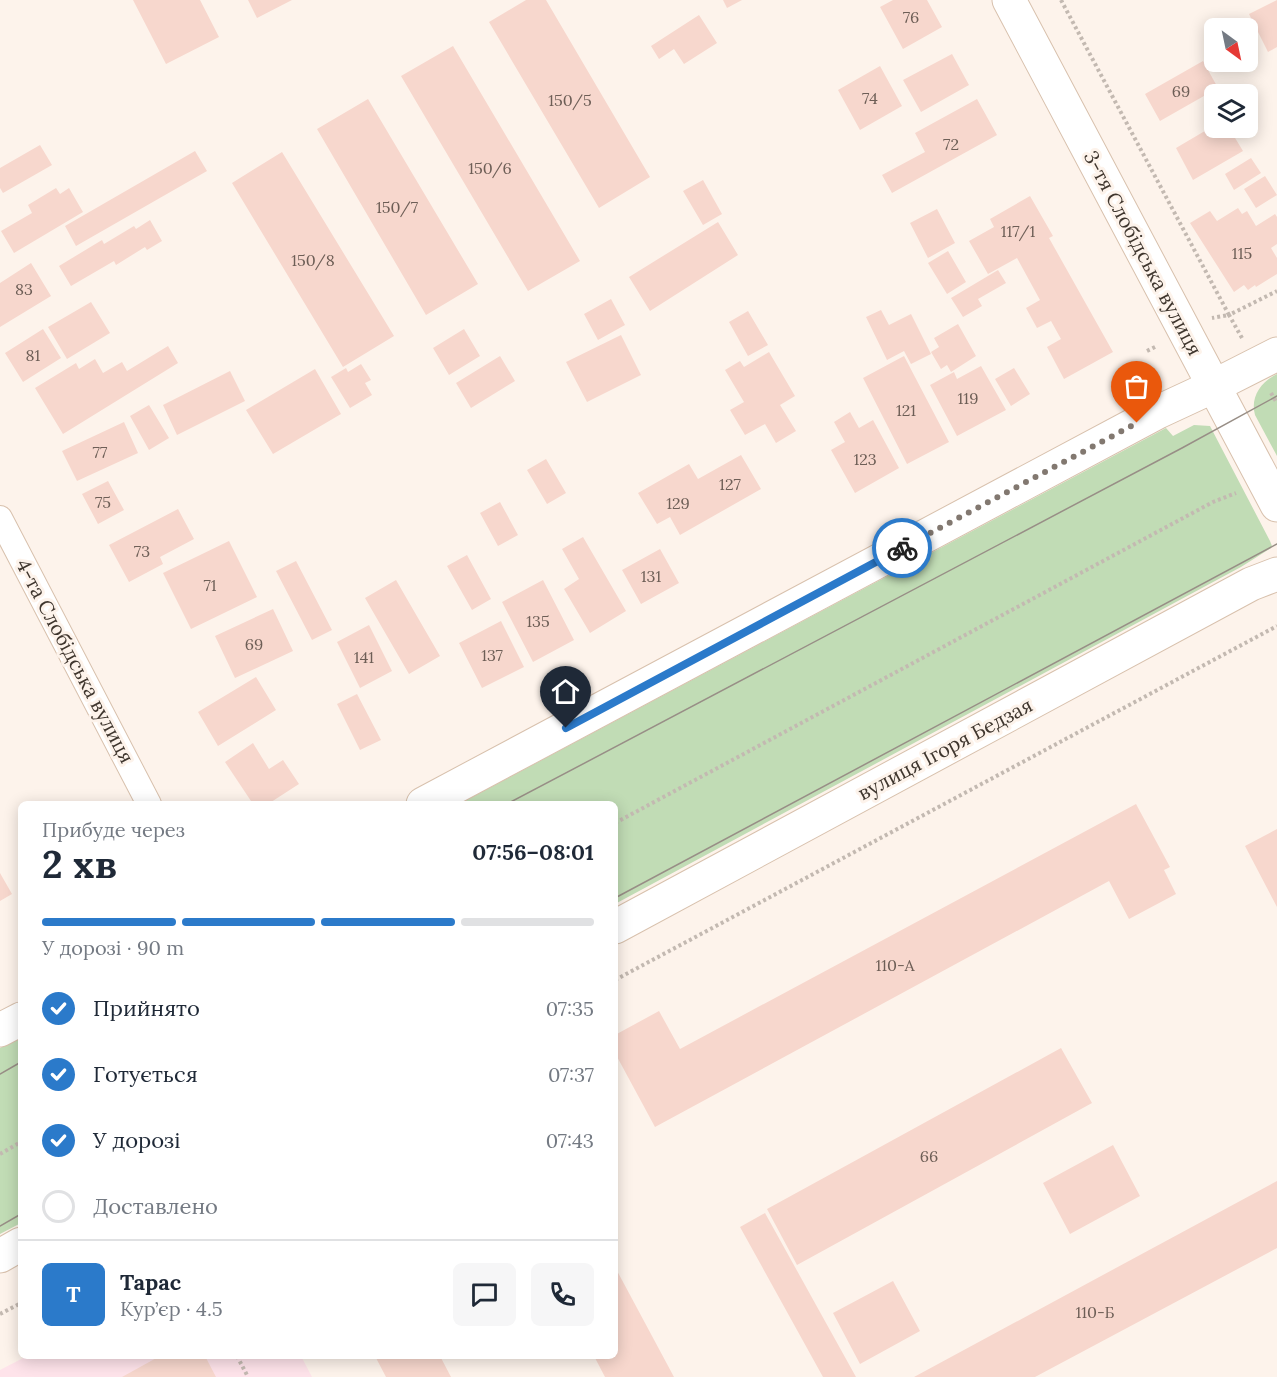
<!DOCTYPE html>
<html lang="uk">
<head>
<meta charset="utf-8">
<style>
  body { margin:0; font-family:Lora,serif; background:#f6f6f7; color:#1f2937; height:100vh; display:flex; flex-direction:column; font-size:22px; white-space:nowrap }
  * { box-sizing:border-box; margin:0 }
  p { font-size:20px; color:#747a83 }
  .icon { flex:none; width:33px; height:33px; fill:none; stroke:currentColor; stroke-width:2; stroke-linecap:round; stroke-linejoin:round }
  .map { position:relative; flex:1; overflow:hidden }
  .sheet { position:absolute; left:18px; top:801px; width:600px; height:558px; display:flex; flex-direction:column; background:#fff; border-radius:9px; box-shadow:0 3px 15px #0003 }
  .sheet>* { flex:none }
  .needle { width:39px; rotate:147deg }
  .tools { position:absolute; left:1204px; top:18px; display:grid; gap:12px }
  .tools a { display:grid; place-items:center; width:54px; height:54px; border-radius:9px; background:#fff; box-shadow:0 3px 15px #0003; font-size:30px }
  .pin { position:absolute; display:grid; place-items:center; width:51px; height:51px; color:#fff; margin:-62px -26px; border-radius:50% 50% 50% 0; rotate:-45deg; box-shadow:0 0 6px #0007 }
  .pin .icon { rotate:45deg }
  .courier { position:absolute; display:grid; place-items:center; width:60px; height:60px; margin:-30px; border:4px solid #2b7aca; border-radius:50%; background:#fff; color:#222; box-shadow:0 2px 8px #0007 }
  .head em { font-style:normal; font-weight:700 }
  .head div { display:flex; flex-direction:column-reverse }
  .head { display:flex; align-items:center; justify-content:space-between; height:102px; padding:0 24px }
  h1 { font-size:39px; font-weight:700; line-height:45px }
  .bar { display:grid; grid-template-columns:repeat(4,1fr); gap:9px 6px; align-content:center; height:72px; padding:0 24px }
  .bar i { height:8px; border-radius:4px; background:#e0e1e3 }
  .bar .selected { background:#2b7aca }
  .bar p { grid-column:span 4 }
  .line { display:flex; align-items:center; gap:15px; padding:0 24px; border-top:2px solid #e0e1e3 }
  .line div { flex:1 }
  .round { display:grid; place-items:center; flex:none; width:63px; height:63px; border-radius:9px; background:#f6f6f7 }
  ol { padding:0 24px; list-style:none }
  li { display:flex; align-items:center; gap:18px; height:66px }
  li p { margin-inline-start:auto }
  li .icon { padding:6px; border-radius:50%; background:#2b7aca; color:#fff; stroke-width:4 }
  li:last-child { color:#747a83 }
  li i { width:33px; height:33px; border:3px solid #e0e1e3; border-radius:50% }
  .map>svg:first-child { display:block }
  .education { fill:#fee3ea }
  .green { fill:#c1dcb5 }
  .building { fill:#f7d7cd }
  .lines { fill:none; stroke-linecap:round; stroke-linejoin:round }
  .street-casing { stroke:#d8c1ad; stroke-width:26 }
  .secondary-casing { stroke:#d8c1ad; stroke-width:35 }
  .path { stroke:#c3b9b1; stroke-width:4; stroke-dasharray:3 3; stroke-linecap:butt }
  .street { stroke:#fff; stroke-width:24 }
  .secondary { stroke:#fff; stroke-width:33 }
  .tram { stroke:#988e86; stroke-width:1.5 }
  .done { stroke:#827870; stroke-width:6; stroke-dasharray:0 10.8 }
  .route { stroke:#2b7aca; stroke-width:8 }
  .labels { text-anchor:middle; stroke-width:6; stroke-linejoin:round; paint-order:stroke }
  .number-label { font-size:16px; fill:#6d5e56 }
  .street-label { font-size:20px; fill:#3f362e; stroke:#fdf3eb }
</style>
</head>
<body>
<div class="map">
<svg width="1277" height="1377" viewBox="0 0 1277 1377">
  <rect width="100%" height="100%" fill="#fdf3eb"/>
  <!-- education -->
  <path class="education" d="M27,1356H301L312,1377H0V1370Z"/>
  <!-- green -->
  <path class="green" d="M1277,374V456L1255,415C1250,397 1261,382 1277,374Z
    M1194,425L1210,426L1270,541L1272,546L1271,548L1241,567L615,904V804H459L1166,428L1173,436Z
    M21,1037V1223L0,1234V1048Z"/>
  <!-- building -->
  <path class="building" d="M133,0H200L219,37L166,64Z
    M248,0H292L257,18Z
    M526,0H546L650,177L599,208L489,22Z
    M723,0H742L727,8Z
    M893,0H927L942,27L903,49L880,7Z
    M1277,0V47L1268,52L1249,14Z
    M699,15L717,43L684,64L674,49L659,59L651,46Z
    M453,46L580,261L528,291L401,76Z
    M952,54L969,85L921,112L903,80Z
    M1203,61L1218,88L1160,121L1145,94Z
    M880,66L902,106L860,130L838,90Z
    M368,99L478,284L426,315L317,129Z
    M977,99L997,135L892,193L882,175L925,152L915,133Z
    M1215,125V128H1229L1243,151L1193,180L1176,148Z
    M40,145L52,165L3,193L0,188V168Z
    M195,151L207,171L76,246L65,226Z
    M282,152L394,336L343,367L232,183Z
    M1251,158L1261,173L1234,190L1225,174Z
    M1265,176L1277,195L1256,208L1244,189Z
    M703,180L722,214L703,225L683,191Z
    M56,188L60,194L69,188L83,212L14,253L1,231L32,213L28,205Z
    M1030,196L1053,236L1049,238L1113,352L1064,379L1047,347L1061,339L1051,321L1037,328L1026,308L1040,300L1017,258L988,274L969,241L994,227L990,219Z
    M1238,208L1242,214L1247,211L1256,226L1275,214L1277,217V244L1271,248L1277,258V274L1256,287L1255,285L1248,290L1244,285L1234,292L1190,223L1210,211L1217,221Z
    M937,209L955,243L928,258L910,223Z
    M150,220L162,241L147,250L145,247L116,265L114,261L71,286L59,266L102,240L104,244L134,226L136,229Z
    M718,222L738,255L650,311L629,277Z
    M948,251L966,282L947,294L928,263Z
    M31,263L51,296L0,327V283Z
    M998,270L1006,283L978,299L982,306L963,317L951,298Z
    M611,299L625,325L598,340L584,314Z
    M91,302L110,333L67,359L48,327Z
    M881,310L889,325L911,314L931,354L911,364L904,351L887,360L866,317Z
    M748,311L768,345L748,356L729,322Z
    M958,324L976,356L951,372L947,365L941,369L931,352L939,347L934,338Z
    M43,329L61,358L23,382L5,353Z
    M464,329L480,356L449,375L433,348Z
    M621,335L641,375L587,402L566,362Z
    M168,346L178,363L63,434L35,388L76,363L79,369L95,359L103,373L122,362L127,371Z
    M769,352L795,396L780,405L796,431L776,443L765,424L745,435L730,410L744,402L725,370L740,361L744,367Z
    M500,356L515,381L471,408L456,383Z
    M904,356L949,442L907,464L863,378Z
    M361,364L371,380L365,383L372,395L350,408L331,377L346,368L348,372Z
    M981,366L1006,410L957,436L930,385L954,372L957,379Z
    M1014,368L1030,394L1011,406L995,379Z
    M315,369L341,414L273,454L246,410Z
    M230,371L245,401L177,435L163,405Z
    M149,405L169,438L149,450L130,416Z
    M850,412L859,428L873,420L899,468L855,493L831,450L845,442L834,422Z
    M124,422L138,453L77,481L62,451Z
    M741,455L761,489L680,535L670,517L657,524L638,493L689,464L698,479Z
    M546,459L566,493L547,504L527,470Z
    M108,481L124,510L98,524L82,494Z
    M500,502L518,535L498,546L480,513Z
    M178,509L194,539L160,557L163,564L129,582L109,545Z
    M583,537L626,611L590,633L564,589L579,579L562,549Z
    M229,541L257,597L191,629L163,573Z
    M660,549L679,583L641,604L622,570Z
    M467,555L491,599L472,610L447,566Z
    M296,561L332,630L312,640L276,571Z
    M396,580L440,656L409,674L365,598Z
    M543,580L574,640L533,662L502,602Z
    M273,609L293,651L235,678L215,636Z
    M501,621L524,667L482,688L459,643Z
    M369,625L392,671L360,688L337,642Z
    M256,677L276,710L218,746L198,712Z
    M357,694L381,740L360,750L337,704Z
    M253,743L269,769L283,760L299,784L268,804H253L225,762Z
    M1136,804L1170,867L1164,870L1176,894L1129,919L1109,881L655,1127L615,1053V1035L659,1011L680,1049Z
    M1277,829V907L1245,846Z
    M0,873L12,894L0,901Z
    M1061,1048L1092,1103L797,1265L767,1209Z
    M1113,1145L1140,1196L1070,1234L1043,1183Z
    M1277,1181V1248L1035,1377H914Z
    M765,1213L856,1377H823L740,1227Z
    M615,1267L674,1377H605L594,1356H615Z
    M893,1281L920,1331L860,1364L833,1313Z
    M160,1356H205L216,1377H122Z
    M375,1356H440L451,1377H386Z"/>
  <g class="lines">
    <defs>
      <path id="street" d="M0,518L149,804"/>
      <path id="secondary" d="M1009,0L1277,505
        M423,804L1158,412L1214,386L1277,354
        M615,927L1251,584L1277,574
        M0,1030L21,1019
        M0,1256L21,1244"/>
    </defs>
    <!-- street casing -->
    <use href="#street" class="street-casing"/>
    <!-- secondary casing -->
    <use href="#secondary" class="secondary-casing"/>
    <!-- path -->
    <path class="path" d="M1061,0L1229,315L1212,318
      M1242,338L1229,315L1277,291
      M1147,351L1157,346
      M1271,393L1277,403
      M615,823L1213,502L1236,493
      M615,980L1277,626
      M0,1154L21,1142
      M0,1314L21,1303
      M237,1356L248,1377"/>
    <!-- street -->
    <use href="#street" class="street"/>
    <!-- secondary -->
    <use href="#secondary" class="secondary"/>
    <!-- tram -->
    <path class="tram" d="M507,804L1182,448L1277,396
      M615,898L1277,544
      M0,1074L21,1062
      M0,1226L21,1214"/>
  </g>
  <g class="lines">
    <!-- done -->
    <path class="done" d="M902,548L1137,423"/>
    <!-- route -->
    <path class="route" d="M566,728L902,548"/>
  </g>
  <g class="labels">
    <!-- number labels -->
    <g class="number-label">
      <text x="911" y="23">76</text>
      <text x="1181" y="97">69</text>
      <text x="870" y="104">74</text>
      <text x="570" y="106">150/5</text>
      <text x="951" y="150">72</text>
      <text x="490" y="174">150/6</text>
      <text x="397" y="213">150/7</text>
      <text x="1018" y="237">117/1</text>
      <text x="1242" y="259">115</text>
      <text x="313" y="266">150/8</text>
      <text x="24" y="295">83</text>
      <text x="33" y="361">81</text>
      <text x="968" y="404">119</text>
      <text x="906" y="416">121</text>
      <text x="100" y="458">77</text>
      <text x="865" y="465">123</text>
      <text x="730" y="490">127</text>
      <text x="103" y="508">75</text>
      <text x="678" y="509">129</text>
      <text x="142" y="557">73</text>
      <text x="651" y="582">131</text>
      <text x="210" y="591">71</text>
      <text x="538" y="627">135</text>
      <text x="254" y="650">69</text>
      <text x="492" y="661">137</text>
      <text x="364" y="663">141</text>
      <text x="895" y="971">110-А</text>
      <text x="929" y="1162">66</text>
      <text x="1095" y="1318">110-Б</text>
    </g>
    <!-- street labels -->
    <g class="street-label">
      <text transform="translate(1143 253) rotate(62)" y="7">3-тя Слобідська вулиця</text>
      <text transform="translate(75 661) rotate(62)" y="7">4-та Слобідська вулиця</text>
      <text transform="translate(945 749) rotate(-28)" y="7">вулиця Ігоря Бедзая</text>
    </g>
  </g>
</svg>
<div class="tools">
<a><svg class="needle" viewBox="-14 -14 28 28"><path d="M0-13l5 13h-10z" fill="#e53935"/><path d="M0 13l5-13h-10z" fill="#747a83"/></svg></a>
<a><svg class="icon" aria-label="layers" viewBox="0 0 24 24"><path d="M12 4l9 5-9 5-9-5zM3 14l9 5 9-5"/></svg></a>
</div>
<div class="pin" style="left:1137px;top:423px;background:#ea580c"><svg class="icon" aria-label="bag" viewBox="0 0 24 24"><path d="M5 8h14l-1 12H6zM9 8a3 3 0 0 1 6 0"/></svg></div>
<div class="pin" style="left:566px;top:728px;background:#1f2937"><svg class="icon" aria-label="home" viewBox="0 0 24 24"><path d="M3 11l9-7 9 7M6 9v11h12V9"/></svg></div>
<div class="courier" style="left:902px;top:548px"><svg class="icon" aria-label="bike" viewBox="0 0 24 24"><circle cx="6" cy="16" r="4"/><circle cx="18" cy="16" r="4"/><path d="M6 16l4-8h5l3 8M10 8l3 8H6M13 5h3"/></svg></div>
<section class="sheet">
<div class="head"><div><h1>2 хв</h1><p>Прибуде через</p></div><em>07:56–08:01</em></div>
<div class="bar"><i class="selected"></i><i class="selected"></i><i class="selected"></i><i></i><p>У дорозі · 90 m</p></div>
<ol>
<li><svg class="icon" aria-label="check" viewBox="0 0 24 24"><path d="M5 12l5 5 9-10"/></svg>Прийнято<p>07:35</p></li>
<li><svg class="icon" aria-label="check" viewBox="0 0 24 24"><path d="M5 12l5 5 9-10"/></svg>Готується<p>07:37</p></li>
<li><svg class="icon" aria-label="check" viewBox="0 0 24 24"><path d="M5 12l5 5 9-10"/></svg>У дорозі<p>07:43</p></li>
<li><i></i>Доставлено</li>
</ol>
<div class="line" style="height:108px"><b class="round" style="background:#2b7aca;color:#fff">Т</b><div><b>Тарас</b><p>Кур’єр · 4.5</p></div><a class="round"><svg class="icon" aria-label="chat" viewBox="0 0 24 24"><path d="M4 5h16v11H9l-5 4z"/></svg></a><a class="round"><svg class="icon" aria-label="phone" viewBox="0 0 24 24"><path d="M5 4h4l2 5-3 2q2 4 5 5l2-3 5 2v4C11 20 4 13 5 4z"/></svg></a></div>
</section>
</div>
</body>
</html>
